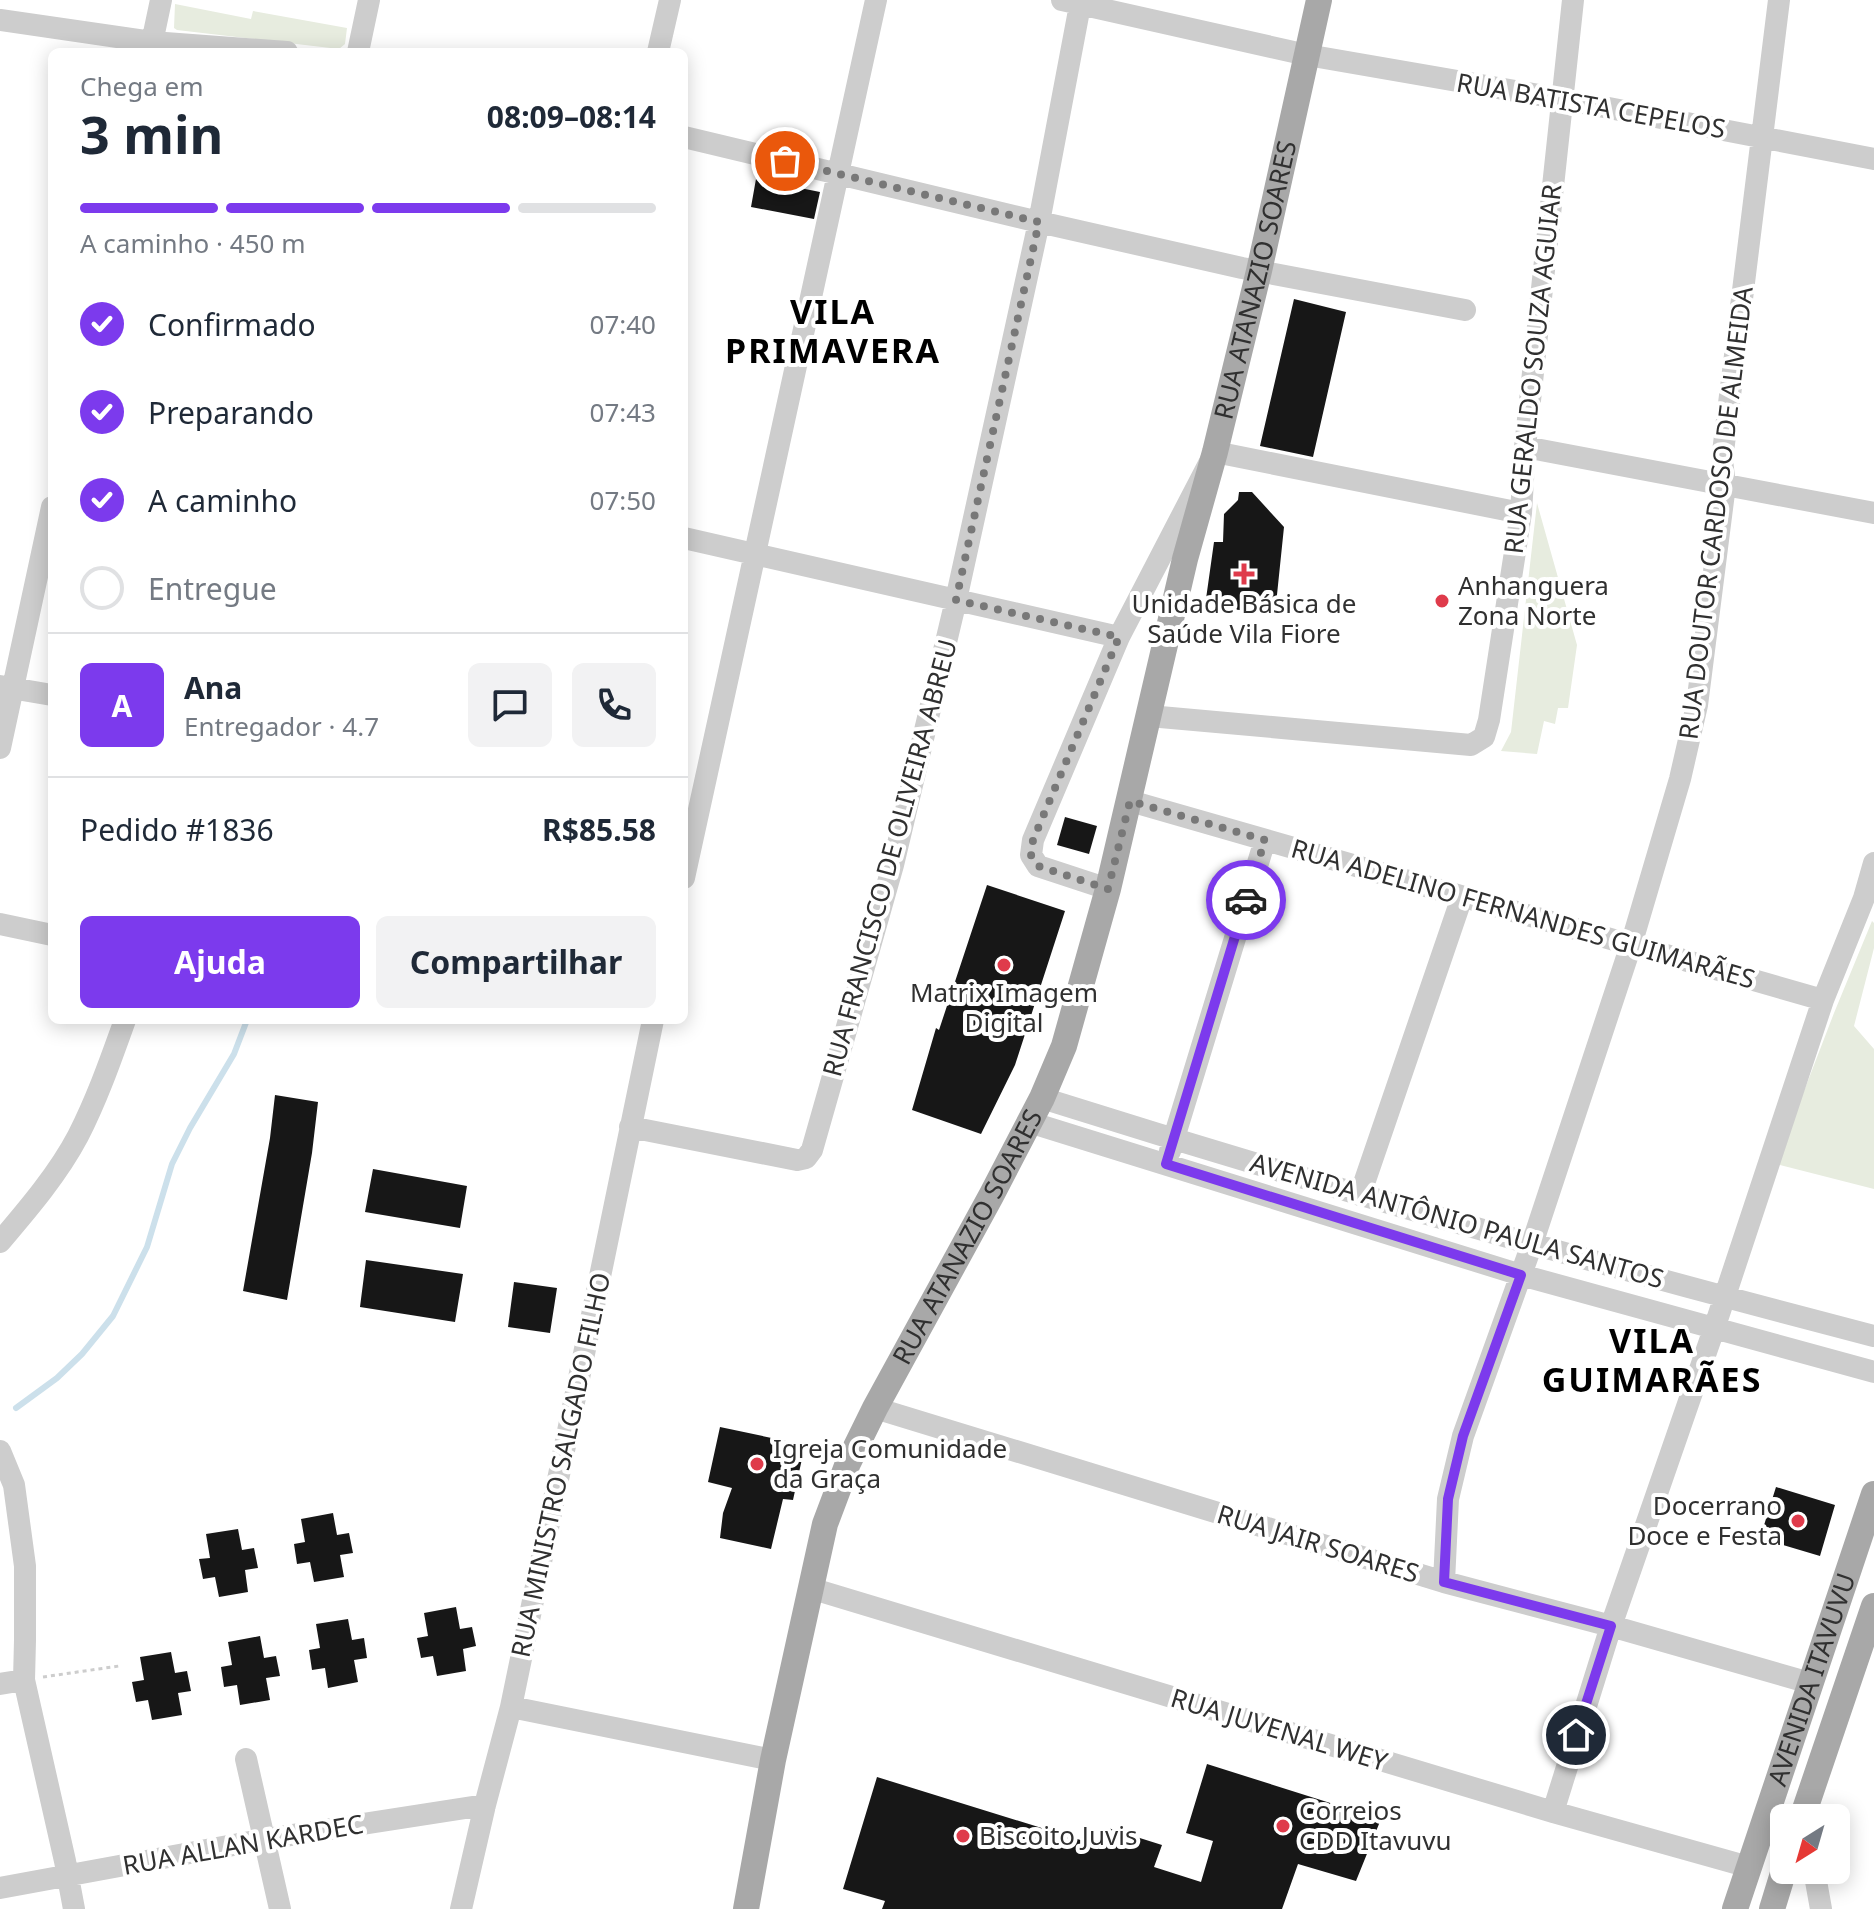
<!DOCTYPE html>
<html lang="pt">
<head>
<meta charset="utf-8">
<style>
  body { margin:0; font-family:"Noto Sans",sans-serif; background:#f2f2f3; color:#1f2937; height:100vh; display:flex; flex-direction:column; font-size:30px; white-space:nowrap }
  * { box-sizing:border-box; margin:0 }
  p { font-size:26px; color:#747a83 }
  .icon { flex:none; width:44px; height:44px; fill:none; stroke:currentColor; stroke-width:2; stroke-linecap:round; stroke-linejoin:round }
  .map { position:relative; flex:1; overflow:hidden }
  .drawer { position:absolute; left:48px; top:48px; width:640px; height:976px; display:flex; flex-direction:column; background:#fff; border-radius:12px; box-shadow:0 4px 20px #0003 }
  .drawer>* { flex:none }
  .needle { width:52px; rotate:217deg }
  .buttons { position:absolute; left:1770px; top:1804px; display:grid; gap:16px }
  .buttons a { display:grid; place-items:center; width:80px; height:80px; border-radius:12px; background:#fff; box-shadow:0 4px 20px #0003; font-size:40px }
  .pin { position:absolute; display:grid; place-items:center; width:68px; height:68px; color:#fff; margin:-34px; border:4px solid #fff; border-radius:50%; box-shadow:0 2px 8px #0007 }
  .courier { position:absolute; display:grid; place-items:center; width:80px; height:80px; margin:-40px; border:6px solid #7c3aed; border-radius:50%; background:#fff; color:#222; box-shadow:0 2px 10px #0007 }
  .summary em { font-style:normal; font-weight:700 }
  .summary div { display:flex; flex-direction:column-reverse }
  .summary { display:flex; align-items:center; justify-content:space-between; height:136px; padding:0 32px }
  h1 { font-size:52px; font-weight:700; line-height:60px }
  .bar { display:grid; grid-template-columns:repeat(4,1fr); gap:12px 8px; align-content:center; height:96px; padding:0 32px }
  .bar i { height:10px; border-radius:6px; background:#e0e1e3 }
  .bar .selected { background:#7c3aed }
  .bar p { grid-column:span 4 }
  .line { display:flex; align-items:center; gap:20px; padding:0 32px; border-top:2px solid #e0e1e3 }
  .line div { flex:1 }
  .round { display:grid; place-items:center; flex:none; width:84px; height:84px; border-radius:12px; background:#f2f2f3 }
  ol { padding:0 32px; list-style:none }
  li { display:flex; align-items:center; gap:24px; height:88px }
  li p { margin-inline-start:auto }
  li .icon { padding:8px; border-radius:50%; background:#7c3aed; color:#fff; stroke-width:4 }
  li:last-child { color:#747a83 }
  li i { width:44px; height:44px; border:4px solid #e0e1e3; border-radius:50% }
  .cta { display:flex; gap:16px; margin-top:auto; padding:16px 32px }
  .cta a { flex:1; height:92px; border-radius:12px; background:#7c3aed; color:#fff; font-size:32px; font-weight:700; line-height:92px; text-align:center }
  .cta a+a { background:#f2f2f3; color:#1f2937 }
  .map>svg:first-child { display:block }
  .green { fill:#e7ecdf }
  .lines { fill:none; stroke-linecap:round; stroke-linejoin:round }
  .stream { stroke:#cce0eb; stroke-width:6 }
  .building { fill:#171717 }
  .path { stroke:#cdcdcd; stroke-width:3; stroke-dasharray:4 4; stroke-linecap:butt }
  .minor { stroke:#cdcdcd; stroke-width:22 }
  .major { stroke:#a8a8a8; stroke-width:26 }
  .done { stroke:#787878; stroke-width:8; stroke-dasharray:0 14.4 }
  .route { stroke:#7c3aed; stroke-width:10 }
  .poi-dot { fill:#df3b4b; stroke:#fff; stroke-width:3 }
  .labels { text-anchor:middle; stroke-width:8; stroke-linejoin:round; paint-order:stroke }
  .street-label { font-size:26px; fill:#303030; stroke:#fff }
  .poi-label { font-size:26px; fill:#303030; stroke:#fff; text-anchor:start }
  .district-label { font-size:34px; font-weight:bold; letter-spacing:2px; fill:#000; stroke:#fff }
</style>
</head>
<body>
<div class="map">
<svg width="1874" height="1909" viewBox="0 0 1874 1909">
  <rect width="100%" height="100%" fill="#fff"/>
  <!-- green -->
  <path class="green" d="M175,4L251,19L253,11L347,28L345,44L339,49L177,30L174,28Z
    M1537,503L1577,645L1568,708H1558L1555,724L1544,721L1537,754L1501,751L1511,732Z
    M1872,921L1874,923V948L1854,1026L1874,1049V1189L1776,1164L1834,1013Z"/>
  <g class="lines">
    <!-- stream -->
    <path class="stream" d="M16,1408L57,1378L82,1354L113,1316L147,1247L172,1164L190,1128L234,1054L247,1020"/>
  </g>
  <!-- building -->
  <path class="building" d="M756,179L820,192L814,219L751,207Z
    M1294,299L1346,312L1313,457L1260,446Z
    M1239,492H1252L1284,527L1275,614L1205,606L1214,542H1223L1224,514L1238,500Z
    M1065,817L1097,826L1089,854L1057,845Z
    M987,885L1065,911L1015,1065L981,1134L912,1110L936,1028L939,1030Z
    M275,1095L318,1102L312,1153L287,1300L243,1291L270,1138Z
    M373,1169L467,1186L460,1228L365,1212Z
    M366,1260L463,1274L455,1322L360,1307Z
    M514,1282L557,1288L550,1333L508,1327Z
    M720,1427L805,1445L793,1500L783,1499L771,1549L720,1538L723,1513L732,1488L708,1482Z
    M1776,1487L1835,1505L1820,1556L1760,1538Z
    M333,1513L337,1535L349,1533L353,1553L340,1555L344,1577L314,1582L310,1562L297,1564L294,1544L305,1542L301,1519Z
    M238,1529L242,1550L254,1548L258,1568L245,1570L248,1592L219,1597L215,1577L203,1579L199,1559L210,1558L206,1534Z
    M456,1607L460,1629L472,1627L476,1646L463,1649L466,1671L437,1676L433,1656L421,1658L417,1638L428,1636L424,1613Z
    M348,1619L352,1640L364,1638L367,1658L354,1660L358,1682L328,1688L325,1668L312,1670L309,1650L320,1648L316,1624Z
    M260,1636L264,1658L276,1656L280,1676L266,1678L270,1700L240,1705L237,1685L224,1687L221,1667L232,1665L228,1642Z
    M171,1652L175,1673L187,1671L191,1691L178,1693L182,1715L152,1720L148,1700L136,1702L132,1682L144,1680L140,1657Z
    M1207,1764L1381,1819L1356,1881L1298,1864L1282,1909H882L885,1901L843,1889L877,1777L1103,1847L1108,1828L1162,1845L1154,1867L1201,1882L1213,1841L1186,1833Z"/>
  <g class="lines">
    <!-- path -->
    <path class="path" d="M43,1677L119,1666"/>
    <!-- minor -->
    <path class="minor" d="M1062,0L1307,55L1562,99L1874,159
      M0,20L152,42L287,52
      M150,52L161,0
      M358,52L369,0
      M658,52L670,0
      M684,137L1039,222L1242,268L1465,310
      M1525,447L1874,513
      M684,538L1119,637
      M0,686L52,695
      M1149,716L1471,745L1484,737L1489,720L1521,513L1525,447L1573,0
      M0,748L52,507
      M1130,801L1823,1000
      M684,878L876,0
      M1108,889L1038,866L1031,855L1033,840L1119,637L1215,452L1521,513
      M0,924L52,935
      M1042,1098C1318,1185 1595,1264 1874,1336
      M1029,1122L1521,1275L1874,1372
      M630,1127L797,1160L806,1158L812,1150L893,865L956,600L1039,222L1081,0
      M1170,1151L1265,840
      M1360,1195L1462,897
      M0,1242C28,1209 58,1174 78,1136C97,1099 111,1059 125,1020
      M875,1408L1444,1582L1611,1626L1810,1683
      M0,1451L14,1485L25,1566V1640L24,1680L65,1861L74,1909
      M1444,1582L1448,1499L1463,1436L1532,1244L1631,945L1680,779L1697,705L1725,485L1722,460L1779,0
      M810,1588L1553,1812L1749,1867
      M0,1684L24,1680
      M511,1707L773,1760
      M246,1759L280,1909
      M1553,1812L1611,1626L1714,1329L1823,1000L1864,898L1874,863
      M1814,1870L1821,1909
      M0,1888L266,1839L485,1805
      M461,1909L485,1805L511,1707L653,1020"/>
    <!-- major -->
    <g class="major">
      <path d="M1802,1818L1874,1606"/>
      <path id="s1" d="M746,1909L773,1760L825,1524L848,1463L875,1408L991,1196L1042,1098L1064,1046L1108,889L1185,559L1215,452L1259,271L1319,0"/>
      <path id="s2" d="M1735,1909L1874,1494"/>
      <path d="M1772,1909L1784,1870"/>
    </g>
  </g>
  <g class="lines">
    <!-- done -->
    <path class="done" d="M785,161L1039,222L956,600L1119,637L1033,840L1031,855L1038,866L1108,889L1130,801L1265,840L1246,900"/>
    <!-- route -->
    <path class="route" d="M1246,900L1166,1164L1521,1275L1463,1436L1448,1499L1444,1582L1611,1626L1576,1735"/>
  </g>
  <!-- markers -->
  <g class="poi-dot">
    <path d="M1240 562h8v8h8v8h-8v8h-8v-8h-8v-8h8z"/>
    <circle cx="1442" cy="601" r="8"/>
    <circle cx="1004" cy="965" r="8"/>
    <circle cx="757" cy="1464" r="8"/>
    <circle cx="1798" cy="1521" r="8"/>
    <circle cx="1283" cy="1826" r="8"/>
    <circle cx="963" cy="1836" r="8"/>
  </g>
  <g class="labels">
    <!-- street labels -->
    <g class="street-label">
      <text transform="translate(1591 106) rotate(10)" y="9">RUA BATISTA CEPELOS</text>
      <text dy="9" stroke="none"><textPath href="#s1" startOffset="1718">RUA ATANAZIO SOARES</textPath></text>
      <text transform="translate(1533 369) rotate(-84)" y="9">RUA GERALDO SOUZA AGUIAR</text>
      <text transform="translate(1716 513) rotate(-83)" y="9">RUA DOUTOR CARDOSO DE ALMEIDA</text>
      <text transform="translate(890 858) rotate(-75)" y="9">RUA FRANCISCO DE OLIVEIRA ABREU</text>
      <text transform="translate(1523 914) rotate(16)" y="9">RUA ADELINO FERNANDES GUIMARÃES</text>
      <text transform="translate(1457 1221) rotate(16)" y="9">AVENIDA ANTÔNIO PAULA SANTOS</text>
      <text dy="9" stroke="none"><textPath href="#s1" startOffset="714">RUA ATANAZIO SOARES</textPath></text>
      <text transform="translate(561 1465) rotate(-78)" y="9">RUA MINISTRO SALGADO FILHO</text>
      <text transform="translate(1318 1544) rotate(17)" y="9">RUA JAIR SOARES</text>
      <text dy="9" stroke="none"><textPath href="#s2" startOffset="242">AVENIDA ITAVUVU</textPath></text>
      <text transform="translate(1279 1730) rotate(17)" y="9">RUA JUVENAL WEY</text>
      <text transform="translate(243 1845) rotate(-10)" y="9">RUA ALLAN KARDEC</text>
    </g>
    <!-- poi labels -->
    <g class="poi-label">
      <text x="1458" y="595">Anhanguera<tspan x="1458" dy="30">Zona Norte</tspan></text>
      <text x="1244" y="613" text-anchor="middle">Unidade Básica de<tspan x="1244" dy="30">Saúde Vila Fiore</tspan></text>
      <text x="1004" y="1002" text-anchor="middle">Matrix Imagem<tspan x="1004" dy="30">Digital</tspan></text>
      <text x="773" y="1458">Igreja Comunidade<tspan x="773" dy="30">da Graça</tspan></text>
      <text x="1782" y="1515" text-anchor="end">Docerrano<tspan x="1782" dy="30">Doce e Festa</tspan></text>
      <text x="1299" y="1820">Correios<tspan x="1299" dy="30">CDD Itavuvu</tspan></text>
      <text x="979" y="1845">Biscoito Juvis</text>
    </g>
    <!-- district labels -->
    <g class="district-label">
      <text x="833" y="324">VILA<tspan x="833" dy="39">PRIMAVERA</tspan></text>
      <text x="1652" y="1353">VILA<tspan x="1652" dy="39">GUIMARÃES</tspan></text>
    </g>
  </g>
</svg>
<div class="buttons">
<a><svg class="needle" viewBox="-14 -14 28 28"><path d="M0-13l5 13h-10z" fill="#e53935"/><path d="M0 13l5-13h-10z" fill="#747a83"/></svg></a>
</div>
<div class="pin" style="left:785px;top:161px;background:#ea580c"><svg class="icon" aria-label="bag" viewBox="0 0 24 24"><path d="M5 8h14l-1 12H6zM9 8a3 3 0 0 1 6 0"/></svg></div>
<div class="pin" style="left:1576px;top:1735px;background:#1f2937"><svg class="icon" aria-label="home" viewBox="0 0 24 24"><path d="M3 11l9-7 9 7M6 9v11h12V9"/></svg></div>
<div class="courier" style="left:1246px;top:900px"><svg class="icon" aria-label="car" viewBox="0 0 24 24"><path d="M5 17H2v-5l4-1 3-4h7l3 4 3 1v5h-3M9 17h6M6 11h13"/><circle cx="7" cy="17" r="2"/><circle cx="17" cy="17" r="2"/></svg></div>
<section class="drawer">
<div class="summary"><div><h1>3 min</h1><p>Chega em</p></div><em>08:09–08:14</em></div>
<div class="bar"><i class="selected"></i><i class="selected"></i><i class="selected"></i><i></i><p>A caminho · 450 m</p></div>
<ol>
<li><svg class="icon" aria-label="check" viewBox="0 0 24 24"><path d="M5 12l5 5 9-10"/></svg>Confirmado<p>07:40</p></li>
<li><svg class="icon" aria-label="check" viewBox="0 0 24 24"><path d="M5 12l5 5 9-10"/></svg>Preparando<p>07:43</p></li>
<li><svg class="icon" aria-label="check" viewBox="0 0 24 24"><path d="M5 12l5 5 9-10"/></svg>A caminho<p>07:50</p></li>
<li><i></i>Entregue</li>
</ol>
<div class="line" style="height:144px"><b class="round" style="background:#7c3aed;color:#fff">A</b><div><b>Ana</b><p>Entregador · 4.7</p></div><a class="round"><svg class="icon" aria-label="chat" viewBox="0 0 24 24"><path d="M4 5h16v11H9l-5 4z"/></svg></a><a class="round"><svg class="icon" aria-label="phone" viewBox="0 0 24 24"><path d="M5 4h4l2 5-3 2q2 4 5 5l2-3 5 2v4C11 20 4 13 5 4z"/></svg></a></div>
<div class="line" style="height:104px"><div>Pedido #1836</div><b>R$85.58</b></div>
<div class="cta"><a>Ajuda</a><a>Compartilhar</a></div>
</section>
</div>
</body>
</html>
